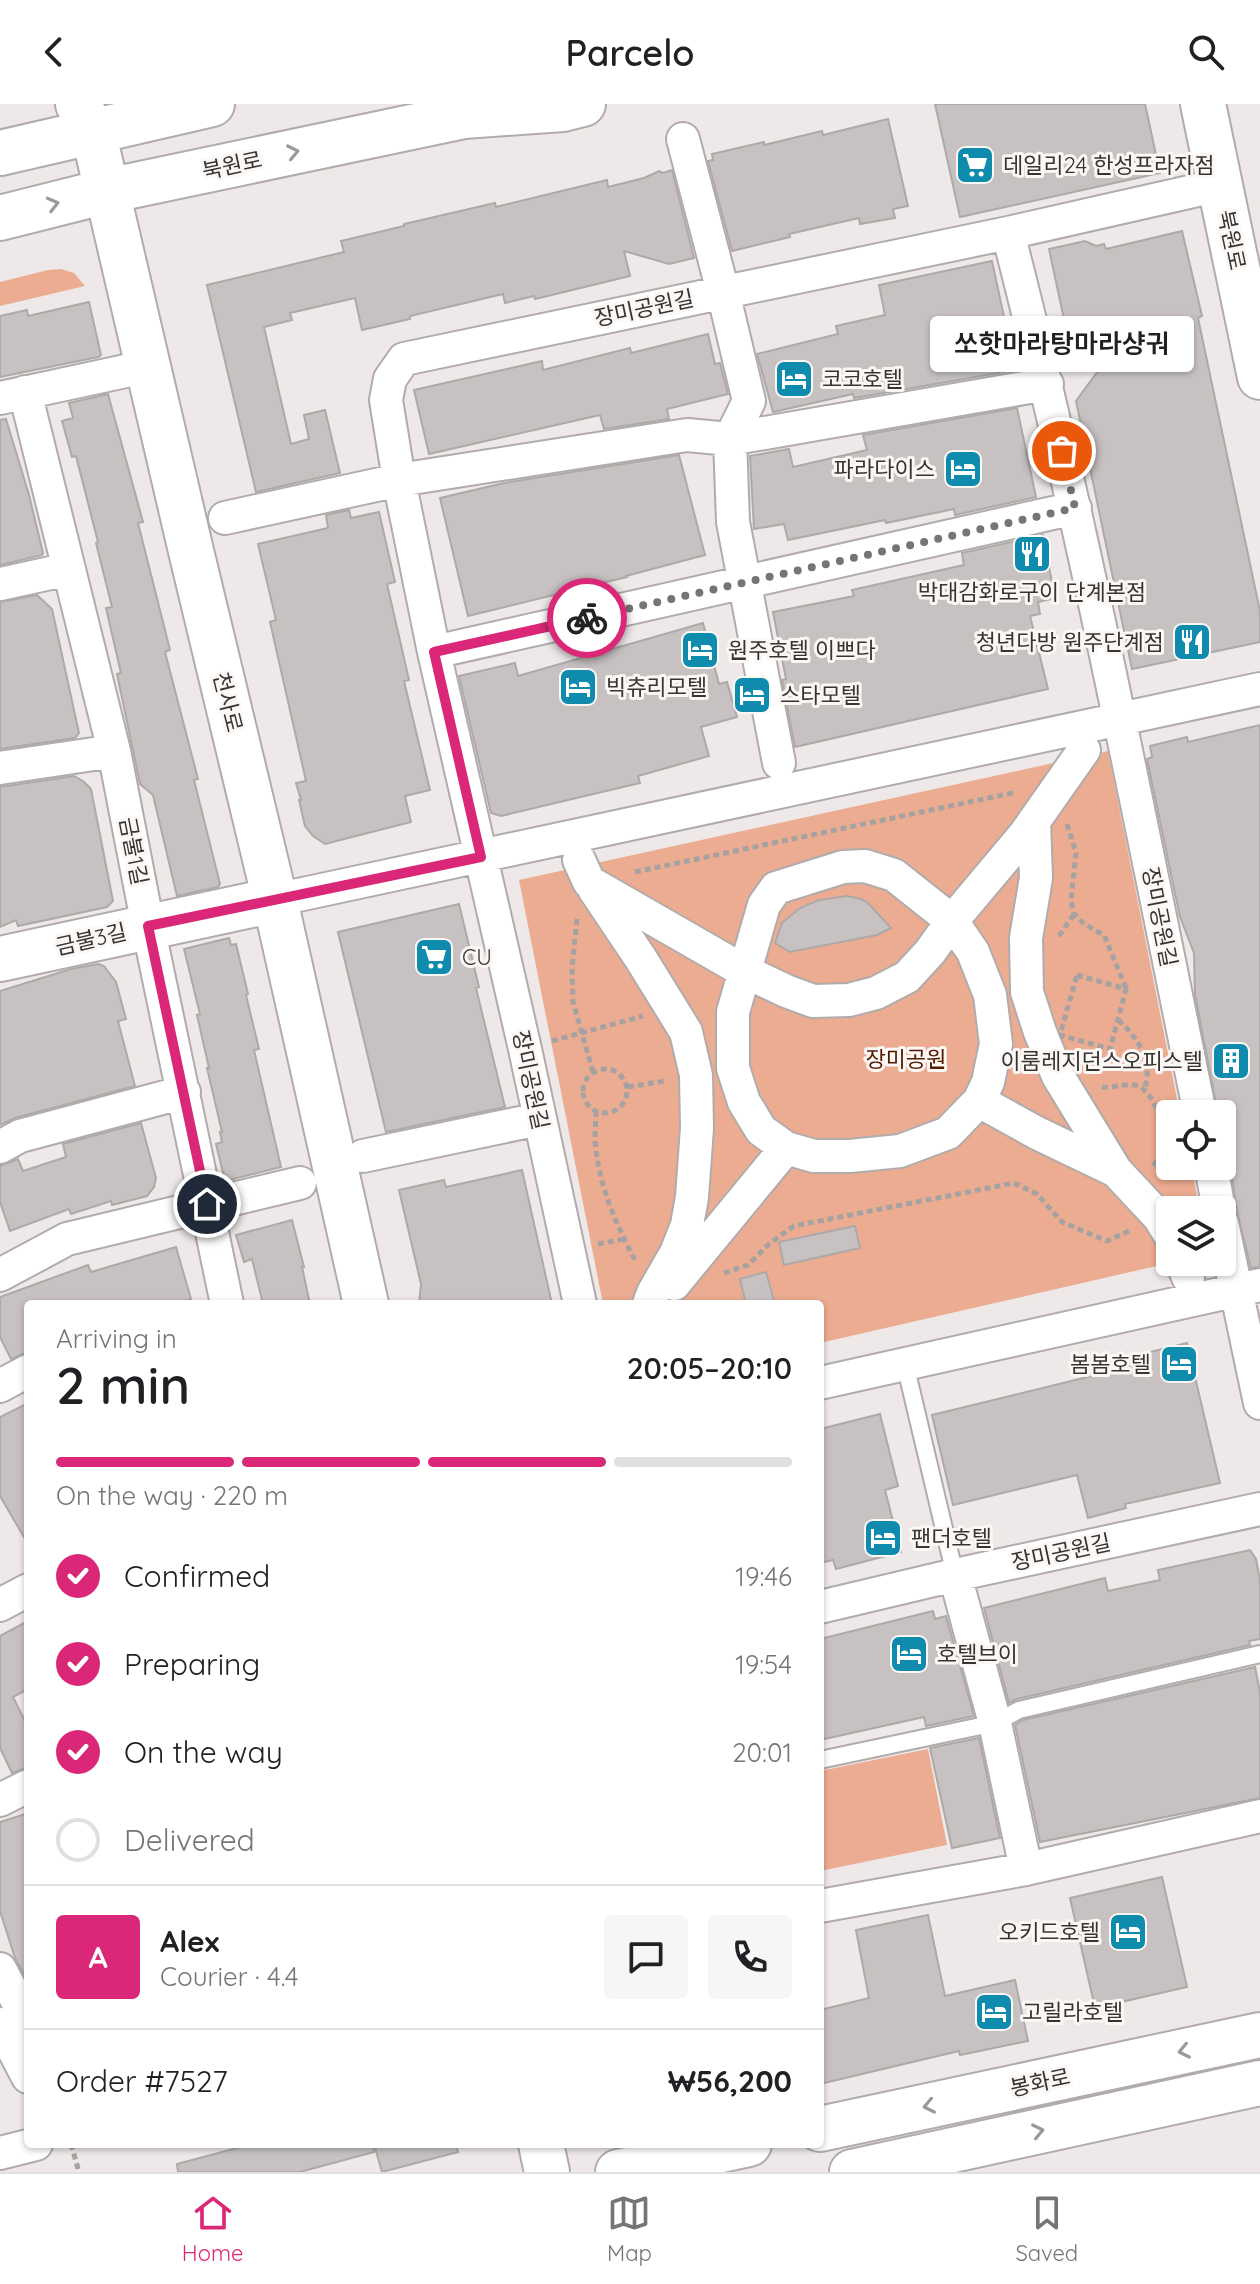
<!DOCTYPE html>
<html lang="en">
<head>
<meta charset="utf-8">
<style>
  body { margin:0; font-family:Quicksand,"Noto Sans KR",sans-serif; background:#f6f6f6; color:#202124; height:100vh; display:flex; flex-direction:column; font-size:30px; white-space:nowrap }
  * { box-sizing:border-box; margin:0 }
  p { font-size:26px; color:#757577 }
  .icon { flex:none; width:44px; height:44px; fill:none; stroke:currentColor; stroke-width:2; stroke-linecap:round; stroke-linejoin:round }
  .map { position:relative; flex:1; overflow:hidden }
  .details { position:absolute; left:24px; top:1196px; width:800px; height:848px; display:flex; flex-direction:column; background:#fff; border-radius:8px; box-shadow:0 2px 6px #0004 }
  .details>* { flex:none }
  .fabs { position:absolute; left:1156px; top:996px; display:grid; gap:16px }
  .fabs a { display:grid; place-items:center; width:80px; height:80px; border-radius:8px; background:#fff; box-shadow:0 2px 6px #0004; font-size:40px }
  .pin { position:absolute; display:grid; place-items:center; width:68px; height:68px; color:#fff; margin:-34px; border:4px solid #fff; border-radius:50%; box-shadow:0 2px 8px #0007 }
  .courier { position:absolute; display:grid; place-items:center; width:80px; height:80px; margin:-40px; border:6px solid #db2777; border-radius:50%; background:#fff; color:#222; box-shadow:0 2px 10px #0007 }
  .bubble { position:absolute; height:56px; border-radius:8px; background:#fff; box-shadow:0 2px 6px #0004; font-size:26px; font-weight:600; line-height:56px; text-align:center }
  .headline em { font-style:normal; font-weight:600 }
  .headline div { display:flex; flex-direction:column-reverse }
  .headline { display:flex; align-items:center; justify-content:space-between; height:136px; padding:0 32px }
  h1 { font-size:52px; font-weight:600; line-height:60px }
  .bar { display:grid; grid-template-columns:repeat(4,1fr); gap:12px 8px; align-content:center; height:96px; padding:0 32px }
  .bar i { height:10px; border-radius:6px; background:#e0e0e0 }
  .bar .active { background:#db2777 }
  .bar p { grid-column:span 4 }
  .line { display:flex; align-items:center; gap:20px; padding:0 32px; border-top:2px solid #e0e0e0 }
  .line div { flex:1 }
  .round { display:grid; place-items:center; flex:none; width:84px; height:84px; border-radius:8px; background:#f6f6f6 }
  ol { padding:0 32px; list-style:none }
  li { display:flex; align-items:center; gap:24px; height:88px }
  li p { margin-inline-start:auto }
  li .icon { padding:8px; border-radius:50%; background:#db2777; color:#fff; stroke-width:4 }
  li:last-child { color:#757577 }
  li i { width:44px; height:44px; border:4px solid #e0e0e0; border-radius:50% }
  header { display:flex; justify-content:space-between; align-items:center; height:104px; padding:0 32px; background:#fff; font-size:36px; font-weight:600 }
  .tab-bar { display:flex; justify-content:space-around; align-items:center; height:112px; border-top:2px solid #e0e0e0; background:#fff; font-size:22px; color:#757577 }
  .tab-bar a { display:grid; justify-items:center; gap:4px }
  .tab-bar .active { color:#db2777 }
  .map>svg:first-child { display:block }
  .green { fill:#ecac91 }
  .building { fill:#c7c2c1; stroke:#ada9a8; stroke-width:2 }
  .lines { fill:none; stroke-linecap:round; stroke-linejoin:round }
  .lane-casing { stroke:#b1acab; stroke-width:20 }
  .street-casing { stroke:#b1acab; stroke-width:36 }
  .secondary-casing { stroke:#b1acab; stroke-width:48 }
  .path { stroke:#a6a2a1; stroke-width:5; stroke-dasharray:6 4; stroke-linecap:butt }
  .lane { stroke:#fff; stroke-width:16 }
  .street { stroke:#fff; stroke-width:32 }
  .secondary { stroke:#fff; stroke-width:44 }
  .oneway { stroke:#9b9a9a }
  .done { stroke:#777473; stroke-width:8; stroke-dasharray:0 14.4 }
  .route { stroke:#db2777; stroke-width:10 }
  .labels { text-anchor:middle; stroke-width:6; stroke-linejoin:round; paint-order:stroke }
  .street-label { font-size:22px; fill:#373534; stroke:#fbf7f5 }
  .poi-label { font-size:22px; fill:#373534; stroke:#fbf7f5; text-anchor:start }
  .park-label { font-size:22px; fill:#531a00; stroke:#fbf7f5 }
</style>
</head>
<body>
<header><svg class="icon" aria-label="back" viewBox="0 0 24 24"><path d="M15 5l-7 7 7 7"/></svg>Parcelo<svg class="icon" aria-label="search" viewBox="0 0 24 24"><circle cx="10" cy="10" r="6"/><path d="M15 15l6 6"/></svg></header>
<div class="map">
<svg width="1260" height="2068" viewBox="0 0 1260 2068">
  <rect width="100%" height="100%" fill="#eee9e8"/>
  <!-- green -->
  <path class="green" d="M61,165L74,169L85,182L0,202V178L48,166Z
    M1108,647L1180,1010H1170V1062H1191L1200,1106H1170V1158H1174L820,1239V1200H603L519,776Z
    M928,1645L947,1741L820,1767V1667Z"/>
  <!-- building -->
  <path class="building" d="M935,0H1145L1160,69L960,113Z
    M888,15L908,102L893,105L895,114L860,120L859,114L789,130L790,133L732,147L708,57L713,56L712,50L764,38V41L822,27L823,31Z
    M672,66L694,154L669,160L624,147L630,172L535,195L534,192L505,199L503,190L410,212V215L362,226L355,194L290,209L292,216L264,223L291,340L309,335L304,311L325,306L340,369L256,388L207,181L344,148L341,137L404,122V120L495,99L496,103L607,76L608,83L644,74L659,67L663,69Z
    M1182,127L1202,212L1198,214L1260,507V538L1132,565L1076,297L1106,256L1068,234L1049,145L1085,137L1096,142L1104,140L1106,145Z
    M992,157L1015,264L1009,265L1010,267L854,294L853,290L773,308L757,250L838,230L836,222L885,211L879,181Z
    M89,198L101,251L98,253L0,273V212L27,206L28,212Z
    M708,230L715,260L720,259L728,290L667,305L669,315L604,325L600,311L429,350L414,286L542,257L543,266L630,244L631,249Z
    M108,290L143,418L138,419L170,546L165,548L198,675L194,676L220,780L218,783L177,792L153,691L140,680L117,570L121,569L106,504L112,503L96,439L98,438L76,352L72,353L62,317L73,314L69,299Z
    M1017,304L1036,393L955,411L954,405L886,419L885,416L788,436L784,420L754,425L750,352L789,345L793,363L867,346L863,331Z
    M6,315L29,391L43,449L42,451L0,461V316Z
    M679,351L705,451L626,472L627,473L468,512L440,394L504,379Z
    M349,406L351,414L379,408L395,478L387,480L409,576L404,577L430,686L405,692L411,718L325,740L313,732L305,722L299,696H301L296,679L306,677L270,518L276,516L258,440L328,424L326,411Z
    M1043,431L1055,494L1038,498L1040,510L1030,512L1048,585L795,643L782,576L786,575L773,508L854,492L852,486L964,461L962,449Z
    M37,491L52,505L79,629L75,634L0,645V498Z
    M703,519L719,580L727,578L737,613L701,623L709,652L638,672L640,679L501,712L491,709L459,572L515,559L518,572Z
    M1260,621V1163L1251,1164L1237,1108L1230,1059L1222,1047V1010H1218L1195,891L1194,849L1180,813L1147,655L1152,653L1150,642L1187,633L1188,638Z
    M74,672L83,677L91,685L113,797L107,803L18,822L16,816L0,823V683Z
    M847,792L861,795L868,799L891,824L877,831L790,848L775,839L782,819L800,804L819,796Z
    M459,800L479,883L476,884L505,1003L386,1028L338,828Z
    M229,834L231,841L236,840L248,890L246,891L259,945L254,946L281,1063L225,1077L216,1040L222,1038L220,1028H222L207,964H209L197,911L200,910L184,845Z
    M98,860L104,862L116,878L126,915L118,917L135,982L15,1014L0,1021V887L71,865Z
    M141,1019L156,1074L154,1083L147,1092L112,1101L111,1097L71,1110L69,1105L10,1127L0,1098V1062L18,1055L23,1067L66,1053L63,1040Z
    M522,1066L552,1200H419L421,1180L399,1086L444,1076L446,1083Z
    M292,1116L304,1163H302L310,1200H263L252,1155L244,1158L236,1131Z
    M855,1122L860,1144L784,1161L779,1138Z
    M176,1143L191,1195L174,1200H28V1248L11,1255L0,1233V1193L88,1161L91,1168Z
    M766,1168L775,1200H746L740,1175Z
    M1187,1239L1220,1379L1125,1400L1126,1404L1088,1414L1077,1371L953,1401L932,1311L1108,1268L1106,1259Z
    M28,1299V1440L0,1392V1313Z
    M880,1310L898,1382L885,1386L901,1448L836,1465L833,1456L820,1459V1325Z
    M1250,1446L1256,1455L1260,1476V1535L1249,1537L1250,1541L1017,1595L1009,1599L984,1504L1105,1474L1108,1487L1160,1476L1158,1466Z
    M933,1507L935,1515L946,1512L974,1612L926,1622L924,1613L820,1636V1535Z
    M28,1517V1585L13,1593L28,1623V1663L12,1669L0,1644V1532Z
    M1255,1563L1260,1588V1694L1040,1738L1015,1621L1023,1616Z
    M979,1634L1000,1734L952,1744L930,1644Z
    M28,1709V1877L15,1854L0,1807V1718Z
    M1162,1773L1187,1883L1095,1904L1070,1794Z
    M928,1811L945,1892L1015,1876L1028,1937L960,1951L959,1947L820,1980V1906L869,1894L856,1826Z
    M252,2040H373L374,2048L300,2068H178L177,2060Z
    M374,2040H456L458,2048L382,2068Z"/>
  <g class="lines">
    <defs>
      <path id="lane" d="M905,1260L955,1471
        M820,1656L995,1619L1019,1606L1260,1550"/>
      <path id="street" d="M683,35L723,188L749,297L730,335L733,418L779,659
        M1008,129C1083,420 1140,715 1200,1010
        M25,288L114,647L148,822L227,1200
        M0,294L149,262
        M225,414L399,376L687,331L730,335L1047,280
        M0,480L69,465
        M434,548L1075,404
        M0,664L114,647
        M1034,717L1036,774L1026,834L1027,888L1040,928L1058,972L1116,1067
        M579,756L589,778L744,867L786,887L813,897L849,896L876,889L907,873L930,848L952,817L1025,730L1084,646
        M865,762L894,771L952,817L973,848L990,891L996,940L988,978L979,997L948,1029L900,1047L850,1052H814L786,1044L761,1026L744,998L733,964V908L764,801L776,784L843,763Z
        M594,785L641,855L686,928L696,971L697,1024L692,1093L687,1121L676,1149L653,1189L649,1200
        M275,796L1260,585
        M979,997L1037,1029L1116,1067L1159,1113L1170,1131
        M0,1043L20,1032L184,988
        M363,1052L539,1015
        M1211,1062L1219,1106
        M1222,1119L1260,1299
        M1182,1158L1188,1173
        M0,1171L67,1135L300,1079
        M674,1180L786,1044
        M580,1200L525,945L434,548L399,376L386,296L390,275L404,255L1008,129L1220,81
        M820,1279L1260,1181
        M0,1282L28,1267
        M955,1471L995,1619L1026,1765
        M0,1501L28,1486
        M820,1503L955,1471L1260,1405
        M0,1696L28,1682
        M820,1802L1026,1765L1260,1712
        M0,1865L28,1917
        M0,1920L28,1973
        M0,2049L36,2040"/>
      <path id="secondary" d="M78,0L93,27L191,447L275,796L366,1200
        M1203,0L1260,273
        M0,49L212,0
        M0,114L107,87L464,12L563,5L583,0
        M0,855L275,796
        M820,2025L1260,1931
        M541,2040L547,2068
        M618,2068L749,2040
        M852,2068L1260,1979"/>
    </defs>
    <!-- lane casing -->
    <use href="#lane" class="lane-casing"/>
    <!-- street casing -->
    <use href="#street" class="street-casing"/>
    <!-- secondary casing -->
    <use href="#secondary" class="secondary-casing"/>
    <!-- path -->
    <path class="path" d="M1067,720L1076,749L1071,796L1074,810L1084,820L1104,831L1126,884
      M635,768L1017,688
      M577,815L572,863L573,898L593,968
      M1059,832L1074,810
      M1077,871L1126,885L1110,945L1060,931Z
      M1118,916C1139,934 1154,959 1144,986
      M552,937L643,912
      M583 987a22 22 0 1 1 44 0a22 22 0 1 1-44 0Z
      M628,983L665,977
      M1102,983C1113,985 1129,977 1140,983C1156,992 1165,1025 1162,1041C1161,1050 1156,1057 1152,1065
      M596,1007C596,1020 594,1033 596,1045C600,1085 618,1124 636,1158
      M598,1140L624,1135
      M724,1169L748,1161L770,1139L794,1122L1014,1079L1037,1090L1062,1118L1107,1137L1129,1127
      M71,2040L79,2068"/>
    <!-- lane -->
    <use href="#lane" class="lane"/>
    <!-- street -->
    <use href="#street" class="street"/>
    <!-- secondary -->
    <use href="#secondary" class="secondary"/>
  </g>
  <!-- one-way arrows -->
  <defs><path id="oneway-chevron" d="M-2-3.5L2.5 0L-2 3.5" fill="none" stroke-width="1.6" stroke-linecap="round" stroke-linejoin="round" transform="scale(2)"/></defs>
  <g class="oneway">
    <use href="#oneway-chevron" transform="translate(293 48) rotate(-12)"/>
    <use href="#oneway-chevron" transform="translate(53 100) rotate(-14)"/>
    <use href="#oneway-chevron" transform="translate(1184 1947) rotate(168)"/>
    <use href="#oneway-chevron" transform="translate(929 2002) rotate(168)"/>
    <use href="#oneway-chevron" transform="translate(1038 2027) rotate(-12)"/>
  </g>
  <g class="lines">
    <!-- done -->
    <path class="done" d="M587,514L1075,404L1062,347"/>
    <!-- route -->
    <path class="route" d="M207,1100L148,822L481,753L434,548L587,514"/>
  </g>
  <!-- icons -->
  <defs>
    <symbol id="supermarket-square" viewBox="-11 -11 22 22"><rect x="-9" y="-9" width="18" height="18" rx="4" fill="#0e8bad" stroke="#fbf7f5"/><path d="M-6-5.5h2.5l.6 2H6L4.5 2H-2.5L-4.4-4H-6ZM-1.5 3.2a1.3 1.3 0 1 0 .1 0ZM3 3.2a1.3 1.3 0 1 0 .1 0Z" fill="#fff"/></symbol>
    <symbol id="hotel-square" viewBox="-11 -11 22 22"><rect x="-9" y="-9" width="18" height="18" rx="4" fill="#0e8bad" stroke="#fbf7f5"/><path d="M-6-4.5h1.5V1H6V5H4.5V3h-9V5H-6ZM-4 0a1.8 1.8 0 1 1 3.6 0ZM.5 0V-2.5h3Q6-2.5 6 0Z" fill="#fff"/></symbol>
    <symbol id="restaurant-square" viewBox="-11 -11 22 22"><rect x="-9" y="-9" width="18" height="18" rx="4" fill="#0e8bad" stroke="#fbf7f5"/><path d="M-5-6h1v4h1v-4h1v4h1v-4h1v5L-1.5 .5V6h-2V.5L-5-1ZM5-6V6H3V1.5H1.5Q1.5-4 5-6Z" fill="#fff"/></symbol>
    <symbol id="building-square" viewBox="-11 -11 22 22"><rect x="-9" y="-9" width="18" height="18" rx="4" fill="#0e8bad" stroke="#fbf7f5"/><path d="M-4-6H4V6H1V3H-1V6H-4ZM-2.5-4.3h1.7v1.8h-1.7ZM.8-4.3h1.7v1.8H.8ZM-2.5-1h1.7V.8h-1.7ZM.8-1h1.7V.8H.8Z" fill="#fff"/></symbol>
  </defs>
  <g fill-rule="evenodd">
    <use href="#supermarket-square" x="953" y="39" width="44" height="44"/>
    <use href="#hotel-square" x="772" y="253" width="44" height="44"/>
    <use href="#hotel-square" x="941" y="343" width="44" height="44"/>
    <use href="#restaurant-square" x="1010" y="428" width="44" height="44"/>
    <use href="#restaurant-square" x="1170" y="516" width="44" height="44"/>
    <use href="#hotel-square" x="678" y="524" width="44" height="44"/>
    <use href="#hotel-square" x="556" y="561" width="44" height="44"/>
    <use href="#hotel-square" x="730" y="569" width="44" height="44"/>
    <use href="#supermarket-square" x="412" y="831" width="44" height="44"/>
    <use href="#building-square" x="1209" y="935" width="44" height="44"/>
    <use href="#hotel-square" x="1157" y="1238" width="44" height="44"/>
    <use href="#hotel-square" x="861" y="1412" width="44" height="44"/>
    <use href="#hotel-square" x="887" y="1528" width="44" height="44"/>
    <use href="#hotel-square" x="1106" y="1806" width="44" height="44"/>
    <use href="#hotel-square" x="972" y="1886" width="44" height="44"/>
  </g>
  <g class="labels">
    <!-- street labels -->
    <g class="street-label">
      <text transform="translate(232 61) rotate(-12)" y="8">북원로</text>
      <text transform="translate(1232 136) rotate(78)" y="8">북원로</text>
      <text transform="translate(644 204) rotate(-12)" y="8">장미공원길</text>
      <text transform="translate(228 598) rotate(76)" y="8">천사로</text>
      <text transform="translate(134 747) rotate(79)" y="8">금불1길</text>
      <text transform="translate(1160 813) rotate(79)" y="8">장미공원길</text>
      <text transform="translate(91 835) rotate(-13)" y="8">금불3길</text>
      <text transform="translate(531 976) rotate(78)" y="8">장미공원길</text>
      <text transform="translate(1061 1448) rotate(-12)" y="8">장미공원길</text>
      <text transform="translate(1040 1978) rotate(-12)" y="8">봉화로</text>
    </g>
    <!-- poi labels -->
    <g class="poi-label">
      <text x="1003" y="69">데일리24 한성프라자점</text>
      <text x="822" y="283">코코호텔</text>
      <text x="935" y="373" text-anchor="end">파라다이스</text>
      <text x="1032" y="496" text-anchor="middle">박대감화로구이 단계본점</text>
      <text x="1164" y="546" text-anchor="end">청년다방 원주단계점</text>
      <text x="728" y="554">원주호텔 이쁘다</text>
      <text x="606" y="591">빅츄리모텔</text>
      <text x="780" y="599">스타모텔</text>
      <text x="462" y="861">CU</text>
      <text x="1203" y="965" text-anchor="end">이룸레지던스오피스텔</text>
      <text x="1151" y="1268" text-anchor="end">봄봄호텔</text>
      <text x="911" y="1442">팬더호텔</text>
      <text x="937" y="1558">호텔브이</text>
      <text x="1100" y="1836" text-anchor="end">오키드호텔</text>
      <text x="1022" y="1916">고릴라호텔</text>
    </g>
    <!-- park labels -->
    <g class="park-label">
      <text x="906" y="963">장미공원</text>
    </g>
  </g>
</svg>
<div class="fabs">
<a><svg class="icon" aria-label="locate" viewBox="0 0 24 24"><circle cx="12" cy="12" r="6"/><path d="M12 2v4M12 18v4M2 12h4M18 12h4"/></svg></a>
<a><svg class="icon" aria-label="layers" viewBox="0 0 24 24"><path d="M12 4l9 5-9 5-9-5zM3 14l9 5 9-5"/></svg></a>
</div>
<div class="pin" style="left:1062px;top:347px;background:#ea580c"><svg class="icon" aria-label="bag" viewBox="0 0 24 24"><path d="M5 8h14l-1 12H6zM9 8a3 3 0 0 1 6 0"/></svg></div>
<div class="pin" style="left:207px;top:1100px;background:#1f2937"><svg class="icon" aria-label="home" viewBox="0 0 24 24"><path d="M3 11l9-7 9 7M6 9v11h12V9"/></svg></div>
<div class="courier" style="left:587px;top:514px"><svg class="icon" aria-label="bike" viewBox="0 0 24 24"><circle cx="6" cy="16" r="4"/><circle cx="18" cy="16" r="4"/><path d="M6 16l4-8h5l3 8M10 8l3 8H6M13 5h3"/></svg></div>
<div class="bubble" style="left:930px;top:212px;width:264px">쏘핫마라탕마라샹궈</div>
<section class="details">
<div class="headline"><div><h1>2 min</h1><p>Arriving in</p></div><em>20:05–20:10</em></div>
<div class="bar"><i class="active"></i><i class="active"></i><i class="active"></i><i></i><p>On the way · 220 m</p></div>
<ol>
<li><svg class="icon" aria-label="check" viewBox="0 0 24 24"><path d="M5 12l5 5 9-10"/></svg>Confirmed<p>19:46</p></li>
<li><svg class="icon" aria-label="check" viewBox="0 0 24 24"><path d="M5 12l5 5 9-10"/></svg>Preparing<p>19:54</p></li>
<li><svg class="icon" aria-label="check" viewBox="0 0 24 24"><path d="M5 12l5 5 9-10"/></svg>On the way<p>20:01</p></li>
<li><i></i>Delivered</li>
</ol>
<div class="line" style="height:144px"><b class="round" style="background:#db2777;color:#fff">A</b><div><b>Alex</b><p>Courier · 4.4</p></div><a class="round"><svg class="icon" aria-label="chat" viewBox="0 0 24 24"><path d="M4 5h16v11H9l-5 4z"/></svg></a><a class="round"><svg class="icon" aria-label="phone" viewBox="0 0 24 24"><path d="M5 4h4l2 5-3 2q2 4 5 5l2-3 5 2v4C11 20 4 13 5 4z"/></svg></a></div>
<div class="line" style="height:104px"><div>Order #7527</div><b>₩56,200</b></div>
</section>
</div>
<nav class="tab-bar">
<a class="active"><svg class="icon" aria-label="home" viewBox="0 0 24 24"><path d="M3 11l9-7 9 7M6 9v11h12V9"/></svg>Home</a>
<a><svg class="icon" aria-label="map" viewBox="0 0 24 24"><path d="M3 6l6-2 6 2 6-2v14l-6 2-6-2-6 2zM9 4v14M15 6v14"/></svg>Map</a>
<a><svg class="icon" aria-label="saved" viewBox="0 0 24 24"><path d="M7 4h10v16l-5-4-5 4z"/></svg>Saved</a>
</nav>
</body>
</html>
